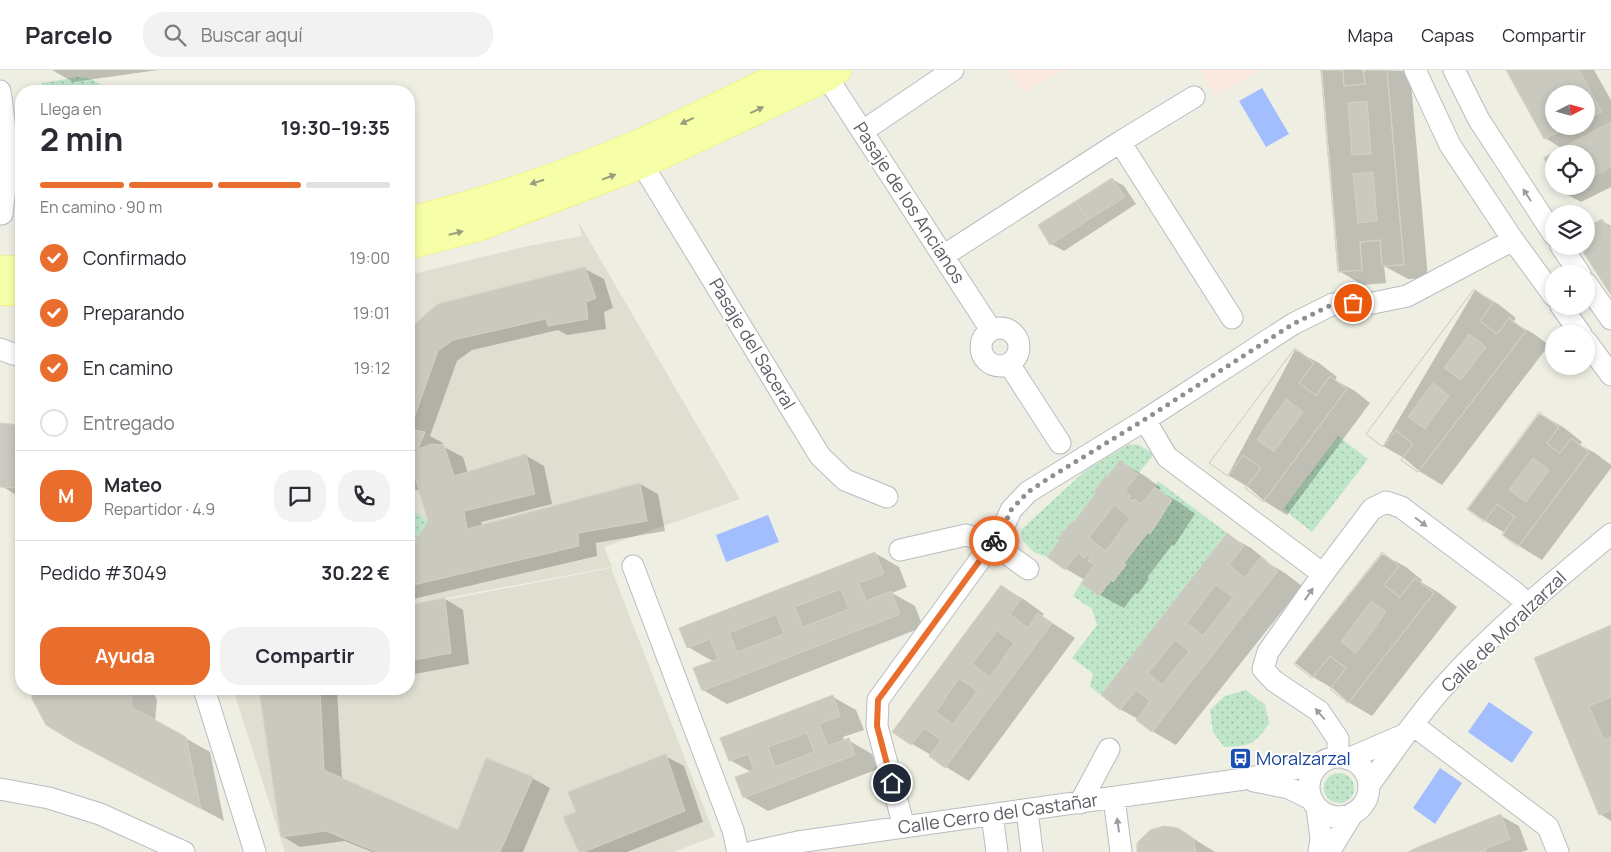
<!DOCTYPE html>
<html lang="es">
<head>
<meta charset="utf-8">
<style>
  body { margin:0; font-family:Manrope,sans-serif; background:#f2f2f3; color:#2b2b33; height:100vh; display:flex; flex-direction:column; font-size:19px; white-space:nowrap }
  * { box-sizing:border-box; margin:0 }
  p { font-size:16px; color:#7c7c81 }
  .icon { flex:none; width:28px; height:28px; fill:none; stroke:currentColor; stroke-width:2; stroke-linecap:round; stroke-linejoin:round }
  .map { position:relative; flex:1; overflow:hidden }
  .side { position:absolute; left:15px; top:15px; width:400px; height:610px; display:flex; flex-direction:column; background:#fff; border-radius:20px; box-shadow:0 2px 8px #0003 }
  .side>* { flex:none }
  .needle { width:32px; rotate:84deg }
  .controls { position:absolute; left:1545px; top:15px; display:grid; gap:10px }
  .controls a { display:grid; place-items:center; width:50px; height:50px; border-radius:50%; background:#fff; box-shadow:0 2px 8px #0003; font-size:25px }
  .pin { position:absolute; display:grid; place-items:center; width:42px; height:42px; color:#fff; margin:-21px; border:2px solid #fff; border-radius:50%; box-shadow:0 1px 5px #0007 }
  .courier { position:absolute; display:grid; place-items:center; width:50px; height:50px; margin:-25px; border:4px solid #e96e2e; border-radius:50%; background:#fff; color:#222; box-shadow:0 1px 6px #0007 }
  .summary em { font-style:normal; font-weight:700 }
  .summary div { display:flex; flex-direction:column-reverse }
  .summary { display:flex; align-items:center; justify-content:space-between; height:85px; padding:0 25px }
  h1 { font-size:32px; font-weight:700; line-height:38px }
  .bar { display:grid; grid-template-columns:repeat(4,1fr); gap:8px 5px; align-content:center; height:60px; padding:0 25px }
  .bar i { height:6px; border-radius:4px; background:#e1e1e2 }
  .bar .active { background:#e96e2e }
  .bar p { grid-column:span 4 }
  .line { display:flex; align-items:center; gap:12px; padding:0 25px; border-top:1px solid #e1e1e2 }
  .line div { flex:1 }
  .round { display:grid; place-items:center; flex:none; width:52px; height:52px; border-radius:20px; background:#f2f2f3 }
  ol { padding:0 25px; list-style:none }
  li { display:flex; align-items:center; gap:15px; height:55px }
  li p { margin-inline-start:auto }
  li .icon { padding:5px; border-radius:50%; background:#e96e2e; color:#fff; stroke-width:4 }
  li:last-child { color:#7c7c81 }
  li i { width:28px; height:28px; border:2px solid #e1e1e2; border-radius:50% }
  .primary-button { display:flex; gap:10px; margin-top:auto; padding:10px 25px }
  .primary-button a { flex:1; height:58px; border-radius:20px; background:#e96e2e; color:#fff; font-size:20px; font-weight:700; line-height:58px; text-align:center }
  .primary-button a+a { background:#f2f2f3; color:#2b2b33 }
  header { display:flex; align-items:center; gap:30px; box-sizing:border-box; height:70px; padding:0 25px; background:#fff; border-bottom:1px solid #e1e1e2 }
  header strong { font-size:24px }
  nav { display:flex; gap:28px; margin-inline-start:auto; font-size:18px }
  .search { width:350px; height:45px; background:#f2f2f3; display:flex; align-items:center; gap:12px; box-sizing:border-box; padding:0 18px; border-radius:20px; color:#7c7c81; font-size:19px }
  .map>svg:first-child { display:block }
  .education { fill:#deded1 }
  .medical { fill:#fbe9df }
  .park { fill:url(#park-dots) }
  .water { fill:#a2beff }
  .shadow { fill:#0003; fill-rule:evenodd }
  .building { fill:#c9c9bf; stroke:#d3d2c1; fill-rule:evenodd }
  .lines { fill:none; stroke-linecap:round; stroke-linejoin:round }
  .minor-casing { stroke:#bbbbc2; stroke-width:23 }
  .major-casing { stroke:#f1ef59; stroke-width:29 }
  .minor { stroke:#fff; stroke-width:21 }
  .major { stroke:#f6ffa7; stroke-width:28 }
  .oneway { fill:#999e7f }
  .oneway2 { fill:#9d9ea2 }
  .done { stroke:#8e9090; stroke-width:5; stroke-dasharray:0 9 }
  .route { stroke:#e96e2e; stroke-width:6 }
  .labels { text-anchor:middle; stroke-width:4; stroke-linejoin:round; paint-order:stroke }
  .street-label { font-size:18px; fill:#5b5d64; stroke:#fff }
  .transit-label { font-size:18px; fill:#164399; stroke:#fff; text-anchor:start }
</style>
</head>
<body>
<header>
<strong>Parcelo</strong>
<div class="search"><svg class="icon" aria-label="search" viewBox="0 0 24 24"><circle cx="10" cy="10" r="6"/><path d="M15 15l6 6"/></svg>Buscar aquí</div>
<nav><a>Mapa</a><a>Capas</a><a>Compartir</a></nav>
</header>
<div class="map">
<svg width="1611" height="782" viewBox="0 0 1611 782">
  <defs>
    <pattern id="park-dots" width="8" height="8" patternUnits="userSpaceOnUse" patternTransform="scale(1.25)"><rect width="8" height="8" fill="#bfe6c9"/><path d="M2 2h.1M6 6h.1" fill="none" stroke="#9ebea7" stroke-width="1.8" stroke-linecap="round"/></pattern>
  </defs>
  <rect width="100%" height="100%" fill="#eeeee3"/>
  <!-- education -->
  <path class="education" d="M578,151L740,429L604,477L612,497L409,535V205L528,176L582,166Z
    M611,498L715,766L674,782H285L233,619H409V537Z"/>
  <!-- medical -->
  <path class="medical" d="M1006,0H1064L1024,23Z
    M1199,0H1259L1215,27Z"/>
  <!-- park -->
  <path class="park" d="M78,7C92,8 98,11 108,21H43L42,13Z
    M1338,366L1368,389L1312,462L1283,439Z
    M1129,374L1139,375L1154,384L1138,404L1108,406L1106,405L1094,421L1096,423L1072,454L1070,453L1058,469L1059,471L1047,487L1034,482L1023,471L1021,460L1086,400Z
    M1158,411L1227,463L1101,625L1090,617L1093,603L1072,588L1097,555L1092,539L1073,526L1081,513L1099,526L1148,462L1150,463L1162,447L1160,446L1172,430L1155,417Z
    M409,437L428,451L414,474L409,476Z
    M1246,620L1265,635L1269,653C1255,675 1250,676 1224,677L1213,662L1210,640L1225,626Z
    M1324 718a15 15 0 1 1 30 0a15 15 0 1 1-30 0Z"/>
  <!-- water -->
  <path class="water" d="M1262,18L1289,64L1266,77L1239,31Z
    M768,445L779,472L726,492L716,465Z
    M1489,632L1533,662L1512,693L1468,662Z
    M1440,698L1462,713L1435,754L1413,738Z"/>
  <!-- shadow -->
  <path class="shadow" d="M52,0H158L73,12Z
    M1322,0H1361L1365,2V0L1410,1L1428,208L1408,209L1384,196L1386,213L1363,215L1339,201Z
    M1508,0H1594L1611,30V117L1581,132L1562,122L1560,116H1586V84L1563,79L1545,68ZM1554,24H1586V56H1554Z
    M1112,109L1124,116L1136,134L1064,181L1051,174Z
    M1602,151L1611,156V223L1586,176Z
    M585,199L604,209L613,238L604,242L606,259L567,265L558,260L472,280L457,291L430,366L443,373L442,376L463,387L468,403L525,385L544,396L552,434L481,452L482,456L640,414L658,424L665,461L596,473L597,486L409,530V477L415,476L429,451L421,421L409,418V261L438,236Z
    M1475,220L1498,234L1516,248L1513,252L1534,264L1549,275L1442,415L1419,401L1404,388L1383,376Z
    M1295,280L1319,293L1337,307L1335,310L1355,321L1370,333L1287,445L1264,431L1248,417L1228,405Z
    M1539,344L1563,357L1582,372L1580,375L1595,383L1611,395V398L1542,490L1519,476L1503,465L1505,463L1485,451L1468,439Z
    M0,354L21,356V428L0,415Z
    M1121,392L1145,406L1161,418L1159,421L1179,432L1195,444L1174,476L1172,475L1147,508L1149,509L1138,524L1135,523L1124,538L1100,525L1085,510L1066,499L1049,486Z
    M1227,465L1251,478L1267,491L1266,492L1285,503L1302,516L1176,675L1152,661L1138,649L1120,639Z
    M875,483L899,497L907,517L892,523L915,536L923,557L727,634L703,620L695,599L714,592L688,577L681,558Z
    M1382,484L1406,497L1422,510L1421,512L1439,523L1457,537L1372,646L1348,632L1332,618L1313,607L1295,593Z
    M1001,516L1025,530L1044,544L1042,547L1062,559L1075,568L969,711L946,697L931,685L912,674L894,661Z
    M445,529L463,540L469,594L409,605V537Z
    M1611,556V751L1600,744L1535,589Z
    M33,619H152L157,630L155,651L210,682L224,751L73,670L33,628Z
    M260,619H337L342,709L458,762L532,708L550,718L523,782H372L345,771L300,777L282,766Z
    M833,627L856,640L864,660L843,667L844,671L848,670L872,684L878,699L768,741L744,727L751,702L730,690Z
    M665,686L684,696L703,752L627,782H580L578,743Z
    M1501,746L1519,756L1528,780L1521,782H1411Z
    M1178,759L1215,782H1138Z"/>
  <!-- building -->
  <path class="building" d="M1321,0H1343L1344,16L1365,14L1363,0H1387L1404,195L1382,196L1380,170L1360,172L1362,200L1338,202ZM1367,31L1371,84L1352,85L1348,33ZM1373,102L1377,151L1358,153L1353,104Z
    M1321,0H1343L1344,16L1365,14L1363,0H1387L1404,195L1382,196L1380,170L1360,172L1362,200L1338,202Z
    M1506,0H1579L1602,42L1586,49V24H1554V56H1572L1544,69Z
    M1611,52V97L1586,110V84H1554V108L1544,88Z
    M1112,108L1125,127L1088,150L1076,131Z
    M1558,116H1574L1562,123Z
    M1076,131L1088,150L1050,175L1038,155Z
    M1602,149L1608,158L1611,156V225L1579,176H1586V157Z
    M585,197L596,228L586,232L588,249L548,256L546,249L453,270L438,281L410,359L425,362L418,379L432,374L444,375L454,406L526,384L535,424L464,441L467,459L640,413L647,451L578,463L579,476L409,516V476L414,474L428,451L415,407L409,410V259L438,234Z
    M1474,219L1493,233L1480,251L1497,264L1509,248L1526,261L1418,402L1401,390L1413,374L1396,360L1383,377L1366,364ZM1469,264L1486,277L1461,310L1444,298ZM1433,313L1449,326L1425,359L1408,347Z
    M1474,219L1493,233L1480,251L1497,264L1509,248L1526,261L1418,402L1401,390L1413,374L1396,360L1383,377L1366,364Z
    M1295,278L1314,293L1299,313L1316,326L1330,306L1347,319L1263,432L1245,418L1261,398L1243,385L1228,406L1209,393ZM1286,329L1303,342L1274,382L1257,370Z
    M1295,278L1314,293L1299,313L1316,326L1330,306L1347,319L1263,432L1245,418L1261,398L1243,385L1228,406L1209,393Z
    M1539,342L1559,357L1547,373L1553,378L1560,383L1571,368L1589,382L1518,477L1502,465L1515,447L1497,434L1484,452L1467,439ZM1533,388L1549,400L1526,432L1509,420Z
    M1539,342L1559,357L1547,373L1553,378L1560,383L1571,368L1589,382L1518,477L1502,465L1515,447L1497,434L1484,452L1467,439Z
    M0,353L21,355V418L0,417Z
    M1120,390L1138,404L1125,421L1131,426L1129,429L1133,431L1135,429L1141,434L1155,417L1172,430L1150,464L1148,462L1124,493L1126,495L1113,512L1111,510L1099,526L1081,513L1095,495L1088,491L1091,487L1087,485L1085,488L1078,483L1065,500L1047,487L1059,471L1058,469L1070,453L1072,454L1096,423L1094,421L1106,405L1108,406ZM1114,435L1130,448L1106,481L1089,468Z
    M1227,463L1244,476L1229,495L1245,508L1261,487L1278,501L1152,662L1136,650L1150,631L1136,620L1120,640L1101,625ZM1216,515L1233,527L1203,566L1187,553ZM1175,570L1189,581L1162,615L1148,603Z
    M875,482L884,504L859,513L866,531L891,521L900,544L702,621L693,598L718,589L710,569L687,578L679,558ZM841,519L849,539L803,557L795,537ZM776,544L784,564L737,582L729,563Z
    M1382,482L1399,496L1384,515L1400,527L1415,508L1434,523L1348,633L1330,619L1346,598L1330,586L1312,608L1294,594ZM1371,531L1386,542L1356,583L1341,572Z
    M1382,482L1399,496L1384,515L1400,527L1415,508L1434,523L1348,633L1330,619L1346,598L1330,586L1312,608L1294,594Z
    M1001,515L1021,529L1010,544L1028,558L1038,543L1052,553L945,698L929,686L941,670L924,658L911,675L892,662ZM997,561L1014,573L990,607L972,594ZM959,608L977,621L953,654L936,642Z
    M445,528L451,583L409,591V535Z
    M1611,555V627L1589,636L1604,670L1611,667V740L1599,745L1534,588Z
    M32,619H133L131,637L186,667L201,739L72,671L46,655L32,629Z
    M259,619H320L324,700L458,760L486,688L533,707L500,782H377L326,761L281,767Z
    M833,625L840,646L819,654L824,666L828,676L849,668L855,685L743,728L735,707L754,700L748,684L729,691L720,668ZM807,663L814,682L775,697L768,677Z
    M666,684L685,741L584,782H579L563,747L576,742L568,722Z
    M1501,744L1510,769L1485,779L1486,782H1420L1418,777Z
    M1164,756L1178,758L1193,768L1196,782H1137V773L1150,760Z
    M1418,777L1420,782H1408Z"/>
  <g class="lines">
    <defs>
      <path id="minor" d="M1415,0L1450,75L1513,170L1554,226
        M1454,0L1479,50L1554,165
        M827,7L991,260
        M0,21C7,65 8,100 2,144
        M863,61L953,0
        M1120,72L1232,248
        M642,94L820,386L845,410L887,427
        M1561,176L1580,204
        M943,186L1120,72L1194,27
        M1586,213L1611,249
        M1561,236L1581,264
        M981 277a19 19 0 1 1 38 0a19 19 0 1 1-38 0Z
        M1586,271L1611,305
        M0,279L13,284L21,285
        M1009,294L1060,373
        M1145,350L1167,387L1323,504
        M900,480L966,465L992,473L1028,499
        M633,496L733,760L738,782
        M204,619L255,782
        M1413,655L1548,757L1558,782
        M1338,687V669L1319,641L1274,611L1263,599L1268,582L1323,504L1372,439L1386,432L1401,437L1513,521L1528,534
        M1309 717a30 30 0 1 1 60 0a30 30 0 1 1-60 0Z
        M1348,689L1406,664
        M1254,711L1289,718L1311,729
        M1369,715C1394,681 1417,646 1445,615C1495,559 1554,512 1611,464
        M0,719L49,728L100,744L184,782
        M1114,728L1121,782
        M1080,733L1109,679
        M1317,738L1321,769L1319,782
        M1027,740L1032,782
        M992,745L997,782
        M904,757L877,656L878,630L1003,458L1011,440L1028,422L1145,350L1293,254L1333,234L1373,233L1407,226L1513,170
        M752,782L798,772L1244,709L1319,694
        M1329,782L1353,743"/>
      <path id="major" d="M409,151C486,132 563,106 636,75C689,52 741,24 794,0
        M409,175L481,156L642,94L827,7L837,0
        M0,200H21
        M0,221L21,222"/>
    </defs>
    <!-- minor casing -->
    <use href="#minor" class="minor-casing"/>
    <!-- major casing -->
    <use href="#major" class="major-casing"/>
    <!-- minor -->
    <use href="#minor" class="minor"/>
    <!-- major -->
    <use href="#major" class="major"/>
  </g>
  <!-- one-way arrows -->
  <defs><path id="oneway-solid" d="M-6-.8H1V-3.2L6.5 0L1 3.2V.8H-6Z" transform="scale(1.25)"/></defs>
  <g class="oneway">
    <use href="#oneway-solid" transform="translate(757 40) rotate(-25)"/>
    <use href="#oneway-solid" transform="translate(687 51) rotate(155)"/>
    <use href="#oneway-solid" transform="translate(609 107) rotate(-21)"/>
    <use href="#oneway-solid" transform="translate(537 112) rotate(162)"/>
    <use href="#oneway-solid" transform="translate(456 163) rotate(-14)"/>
  </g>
  <g class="oneway2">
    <use href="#oneway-solid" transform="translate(1527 125) rotate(-123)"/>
    <use href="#oneway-solid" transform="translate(1421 452) rotate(37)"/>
    <use href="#oneway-solid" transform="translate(1309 524) rotate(-55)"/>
    <use href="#oneway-solid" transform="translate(1320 644) rotate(-131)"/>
    <use href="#oneway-solid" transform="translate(1118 755) rotate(-98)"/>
  </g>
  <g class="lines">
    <!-- done -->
    <path class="done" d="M994,471L1003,458L1011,440L1028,422L1049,408L1144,350L1293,254L1333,234L1353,233"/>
    <!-- route -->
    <path class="route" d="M892,713L877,656L878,630L994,471"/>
  </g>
  <!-- icons -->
  <defs>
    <symbol id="bus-square" viewBox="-11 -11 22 22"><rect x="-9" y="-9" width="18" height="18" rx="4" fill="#1a4fb4" stroke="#fff"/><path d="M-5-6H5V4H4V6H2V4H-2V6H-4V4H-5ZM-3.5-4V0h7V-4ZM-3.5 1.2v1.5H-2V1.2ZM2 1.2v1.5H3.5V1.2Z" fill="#fff"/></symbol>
  </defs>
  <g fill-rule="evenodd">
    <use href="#bus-square" x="1228" y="676" width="25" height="25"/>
  </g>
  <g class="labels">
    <!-- street labels -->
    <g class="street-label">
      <text transform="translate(909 133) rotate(57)" y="6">Pasaje de los Ancianos</text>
      <text transform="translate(752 274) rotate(59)" y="6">Pasaje del Saceral</text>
      <text transform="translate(1504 562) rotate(-44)" y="6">Calle de Moralzarzal</text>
      <text transform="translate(998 744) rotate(-8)" y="6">Calle Cerro del Castañar</text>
    </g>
    <!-- transit labels -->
    <g class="transit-label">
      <text x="1256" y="695">Moralzarzal</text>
    </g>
  </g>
</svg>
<div class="controls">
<a><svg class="needle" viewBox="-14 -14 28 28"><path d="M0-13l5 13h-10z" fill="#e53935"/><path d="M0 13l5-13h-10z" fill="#7c7c81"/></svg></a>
<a><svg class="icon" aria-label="locate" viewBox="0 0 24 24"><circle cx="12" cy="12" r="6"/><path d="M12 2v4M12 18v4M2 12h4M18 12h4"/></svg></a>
<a><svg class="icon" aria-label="layers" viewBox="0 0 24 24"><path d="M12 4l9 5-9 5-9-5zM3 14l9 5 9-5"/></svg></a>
<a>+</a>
<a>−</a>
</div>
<div class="pin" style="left:1353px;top:233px;background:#ea580c"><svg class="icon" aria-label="bag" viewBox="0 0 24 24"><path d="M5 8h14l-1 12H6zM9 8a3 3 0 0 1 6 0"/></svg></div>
<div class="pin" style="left:892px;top:713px;background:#1f2937"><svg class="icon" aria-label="home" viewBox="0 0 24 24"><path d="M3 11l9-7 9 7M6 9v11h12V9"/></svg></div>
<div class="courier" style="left:994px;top:471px"><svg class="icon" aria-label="bike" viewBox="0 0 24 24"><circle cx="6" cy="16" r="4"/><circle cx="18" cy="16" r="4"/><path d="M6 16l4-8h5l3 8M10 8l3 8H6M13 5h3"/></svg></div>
<section class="side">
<div class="summary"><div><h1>2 min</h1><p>Llega en</p></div><em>19:30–19:35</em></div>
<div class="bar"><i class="active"></i><i class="active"></i><i class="active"></i><i></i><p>En camino · 90 m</p></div>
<ol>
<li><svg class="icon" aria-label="check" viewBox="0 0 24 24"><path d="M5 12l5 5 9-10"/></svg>Confirmado<p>19:00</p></li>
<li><svg class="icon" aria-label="check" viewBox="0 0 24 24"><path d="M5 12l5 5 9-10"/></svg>Preparando<p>19:01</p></li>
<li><svg class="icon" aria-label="check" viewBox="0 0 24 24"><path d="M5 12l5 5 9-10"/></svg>En camino<p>19:12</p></li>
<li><i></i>Entregado</li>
</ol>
<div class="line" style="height:90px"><b class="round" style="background:#e96e2e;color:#fff">M</b><div><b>Mateo</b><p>Repartidor · 4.9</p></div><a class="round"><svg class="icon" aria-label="chat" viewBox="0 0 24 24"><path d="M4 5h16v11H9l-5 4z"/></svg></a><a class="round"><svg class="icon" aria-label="phone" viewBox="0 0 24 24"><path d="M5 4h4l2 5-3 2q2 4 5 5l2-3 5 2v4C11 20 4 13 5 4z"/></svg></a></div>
<div class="line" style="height:65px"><div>Pedido #3049</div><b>30.22 €</b></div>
<div class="primary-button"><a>Ayuda</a><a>Compartir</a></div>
</section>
</div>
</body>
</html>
